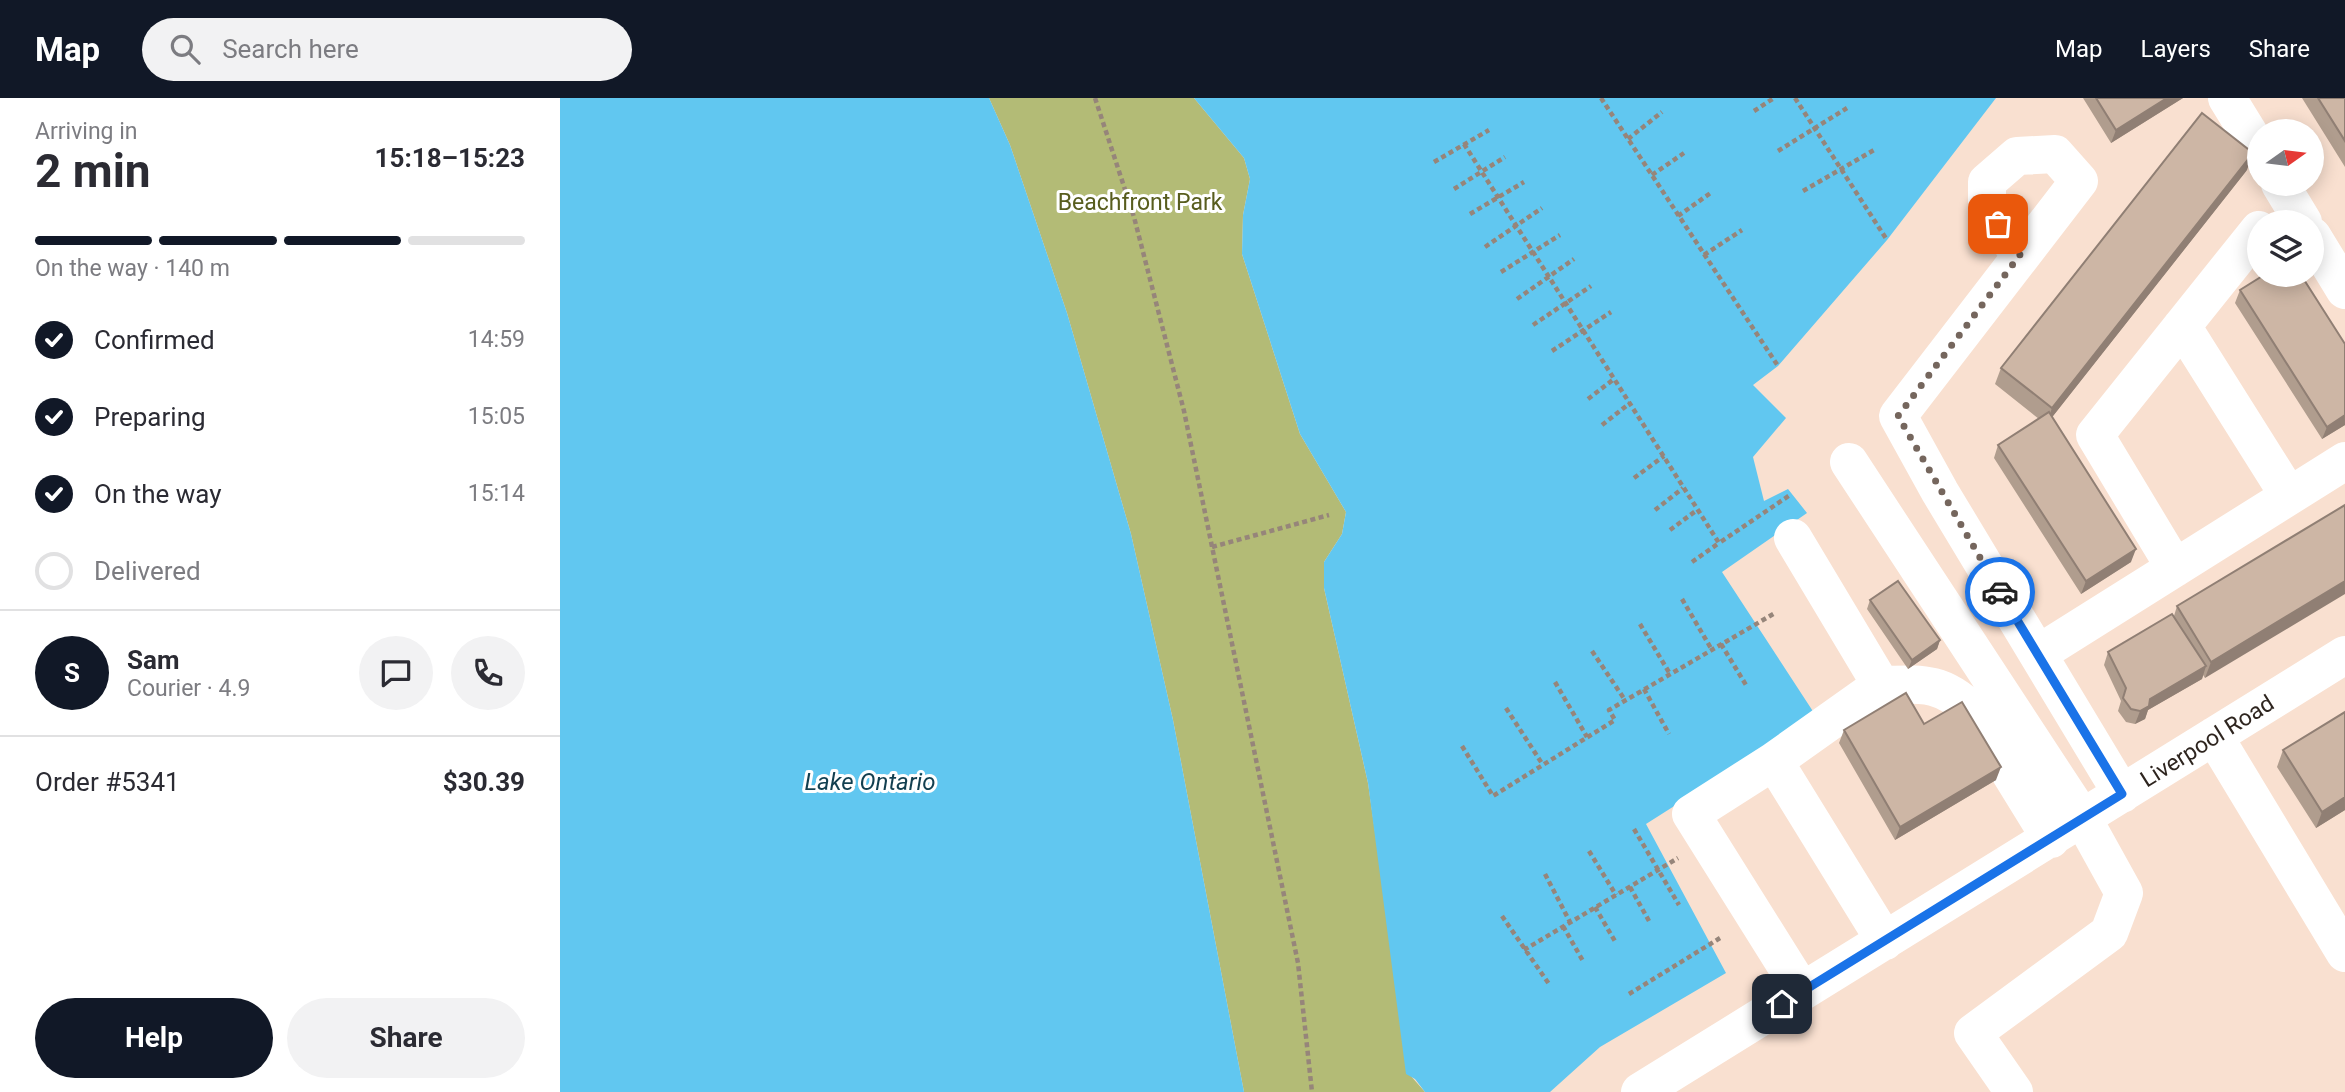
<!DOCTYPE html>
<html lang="en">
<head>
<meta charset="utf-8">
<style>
  body { margin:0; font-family:Roboto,sans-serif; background:#f2f2f3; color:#2b2b33; height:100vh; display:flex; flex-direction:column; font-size:26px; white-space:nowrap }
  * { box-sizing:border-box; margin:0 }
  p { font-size:23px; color:#7c7c81 }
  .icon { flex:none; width:38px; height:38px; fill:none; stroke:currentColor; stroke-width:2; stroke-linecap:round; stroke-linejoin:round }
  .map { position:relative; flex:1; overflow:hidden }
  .drawer { display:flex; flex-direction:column; background:#fff; width:560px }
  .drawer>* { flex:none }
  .needle { width:46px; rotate:76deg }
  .fabs { position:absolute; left:1687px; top:21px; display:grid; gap:14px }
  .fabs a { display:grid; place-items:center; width:77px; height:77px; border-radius:50%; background:#fff; box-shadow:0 4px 18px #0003; font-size:35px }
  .pin { position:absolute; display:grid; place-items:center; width:60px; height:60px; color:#fff; margin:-30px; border-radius:14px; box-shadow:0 4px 10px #0006 }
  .courier { position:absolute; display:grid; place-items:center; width:70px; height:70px; margin:-35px; border:5px solid #1a73e8; border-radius:50%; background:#fff; color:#222; box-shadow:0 2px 9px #0007 }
  .headline em { font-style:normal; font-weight:700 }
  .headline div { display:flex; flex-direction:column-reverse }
  .headline { display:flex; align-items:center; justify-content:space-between; height:119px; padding:0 35px }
  h1 { font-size:46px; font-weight:700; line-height:52px }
  .bar { display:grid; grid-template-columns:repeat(4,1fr); gap:10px 7px; align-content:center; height:84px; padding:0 35px }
  .bar i { height:9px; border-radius:5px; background:#e1e1e2 }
  .bar .active { background:#111827 }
  .bar p { grid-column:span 4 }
  .line { display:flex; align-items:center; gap:18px; padding:0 35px; border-top:2px solid #e1e1e2 }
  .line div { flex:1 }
  .round { display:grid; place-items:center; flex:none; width:74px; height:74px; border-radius:37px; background:#f2f2f3 }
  ol { padding:0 35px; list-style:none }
  li { display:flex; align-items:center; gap:21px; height:77px }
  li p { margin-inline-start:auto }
  li .icon { padding:7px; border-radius:50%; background:#111827; color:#fff; stroke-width:4 }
  li:last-child { color:#7c7c81 }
  li i { width:38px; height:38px; border:4px solid #e1e1e2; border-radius:50% }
  .cta { display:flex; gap:14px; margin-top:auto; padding:14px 35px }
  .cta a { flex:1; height:80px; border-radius:42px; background:#111827; color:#fff; font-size:28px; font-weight:700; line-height:80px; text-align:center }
  .cta a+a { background:#f2f2f3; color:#2b2b33 }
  header { display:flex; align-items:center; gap:42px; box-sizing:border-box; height:98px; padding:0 35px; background:#111827; color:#fff }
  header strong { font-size:33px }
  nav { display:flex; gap:38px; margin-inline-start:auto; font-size:24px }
  .search { width:490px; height:63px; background:#f2f2f3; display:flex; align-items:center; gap:18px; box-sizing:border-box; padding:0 24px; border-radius:38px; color:#7c7c81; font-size:26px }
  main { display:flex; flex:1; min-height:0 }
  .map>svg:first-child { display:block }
  .green { fill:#b3bb76 }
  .water { fill:#61c7f0 }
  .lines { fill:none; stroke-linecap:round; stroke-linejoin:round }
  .path { stroke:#96857a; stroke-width:4.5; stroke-dasharray:5 3.5; stroke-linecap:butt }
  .minor { stroke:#fff; stroke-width:38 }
  .wall { fill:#b09d8e }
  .shaded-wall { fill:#907f74 }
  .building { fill:#cdb6a5; stroke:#907f74; stroke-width:2 }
  .done { stroke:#75665d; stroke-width:7; stroke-dasharray:0 12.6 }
  .route { stroke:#1a73e8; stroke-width:9 }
  .labels { text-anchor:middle; stroke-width:6; stroke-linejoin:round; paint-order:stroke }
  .park-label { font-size:23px; fill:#585d1e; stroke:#fff }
  .street-label { font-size:23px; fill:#2e251f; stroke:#fff }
  .water-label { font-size:24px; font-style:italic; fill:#123f50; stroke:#fff }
</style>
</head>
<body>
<header>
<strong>Map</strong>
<div class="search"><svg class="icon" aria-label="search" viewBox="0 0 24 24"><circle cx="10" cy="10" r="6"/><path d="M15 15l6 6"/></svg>Search here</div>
<nav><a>Map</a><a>Layers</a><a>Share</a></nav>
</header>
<main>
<section class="drawer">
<div class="headline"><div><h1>2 min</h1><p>Arriving in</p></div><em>15:18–15:23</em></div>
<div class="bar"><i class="active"></i><i class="active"></i><i class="active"></i><i></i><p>On the way · 140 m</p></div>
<ol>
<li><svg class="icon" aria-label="check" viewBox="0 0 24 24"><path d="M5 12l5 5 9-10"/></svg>Confirmed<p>14:59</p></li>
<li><svg class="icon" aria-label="check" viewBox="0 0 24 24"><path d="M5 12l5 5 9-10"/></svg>Preparing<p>15:05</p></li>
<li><svg class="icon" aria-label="check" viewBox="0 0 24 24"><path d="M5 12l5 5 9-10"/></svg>On the way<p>15:14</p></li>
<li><i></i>Delivered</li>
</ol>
<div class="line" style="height:126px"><b class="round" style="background:#111827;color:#fff">S</b><div><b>Sam</b><p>Courier · 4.9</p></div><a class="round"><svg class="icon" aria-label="chat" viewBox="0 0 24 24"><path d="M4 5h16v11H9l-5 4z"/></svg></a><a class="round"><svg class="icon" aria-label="phone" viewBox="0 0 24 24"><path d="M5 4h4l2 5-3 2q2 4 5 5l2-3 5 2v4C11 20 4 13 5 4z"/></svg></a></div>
<div class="line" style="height:91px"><div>Order #5341</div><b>$30.39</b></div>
<div class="cta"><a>Help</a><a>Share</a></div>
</section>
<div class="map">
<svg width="1785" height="994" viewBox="0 0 1785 994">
  <rect width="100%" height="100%" fill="#f9e0d0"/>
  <!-- green -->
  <path class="green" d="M429,0H634L684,60L690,81L683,117L682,156L740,336L786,414L782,436L764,464V490L808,685L850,977L865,994H684L613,622L571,436L507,215L450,47Z"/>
  <!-- water -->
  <path class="water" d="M0,0H429L450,47L507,215L571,436L613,622L684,994H0Z
    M634,0H1436L1327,142L1218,268L1193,287L1226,320L1193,359L1204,403L1228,391L1247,415L1162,474L1256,618L1086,726L1166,875L1040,949L990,994H865L855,981L846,976L808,685L764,490V464L782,436L786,414L740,336L682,156L683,117L690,81L684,60Z"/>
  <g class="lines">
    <!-- path -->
    <path class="path" d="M535,0L574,119L624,313L738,865L752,994
      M1041,0L1218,268
      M1235,0L1327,142
      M1194,13L1214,0
      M1068,41L1102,14
      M904,46L1159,445L1230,397
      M1218,53L1287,10
      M874,64L929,32
      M1092,77L1124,55
      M894,91L945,59
      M1243,93L1314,52
      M910,116L964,84
      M1118,118L1152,94
      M925,149L982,110
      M1144,157L1182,132
      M941,174L1000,137
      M957,201L1014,161
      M973,227L1031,188
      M992,253L1051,214
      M1028,301L1054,281
      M1042,327L1070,305
      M1074,380L1104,358
      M1095,412L1123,390
      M1110,432L1137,412
      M652,449L769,417
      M1132,464L1159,445
      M1122,501L1152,552
      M1080,526L1110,576
      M1161,546L1186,587
      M1032,553L1065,602
      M995,584L1027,639
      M1084,591L1109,636
      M946,610L983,667
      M902,648L933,698L1055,622L1049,612L1215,515
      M1074,731L1119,807
      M1029,753L1056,797
      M985,776L1010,824
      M1070,789L1089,823
      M1035,809L1056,845
      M942,818L989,886
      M1003,828L1023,863
      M964,852L1118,760
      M1069,896L1160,840"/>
    <!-- minor -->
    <path class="minor" d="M1667,0L1699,52
      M1720,86L1743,124
      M1752,138L1785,192
      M1460,157L1427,110V84L1457,58L1495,56L1519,83L1338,318L1380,394L1562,696
      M1622,228L1729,398
      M1289,364L1523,721L1564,795L1549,835L1413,935L1454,994
      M1615,470L1535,337L1699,132
      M1478,556L1785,363
      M1321,587C1361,586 1382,583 1412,613L1491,741
      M1654,638L1785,855
      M1214,663L1321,587L1233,440
      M1242,893L1131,716L1214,663L1325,843
      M1080,994L1785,557"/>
  </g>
  <!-- wall -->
  <path class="wall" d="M1523,0H1623L1551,45Z
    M1742,0H1785V69Z
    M1687,72L1492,319L1571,464L1521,496L1434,360L1438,347L1479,321L1435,286L1441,270Z
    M1680,192L1785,327L1762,341L1675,205Z
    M1785,407L1645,580L1643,577L1642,581L1588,612L1585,621L1575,626L1566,624L1558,613L1561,603L1544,567L1548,554L1614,518L1617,508Z
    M1310,502L1380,542L1377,551L1348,571L1307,511Z
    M1785,614V712L1756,730L1717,669L1723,652Z
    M1364,626L1436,682L1335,742L1279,645L1284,632Z"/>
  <!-- shaded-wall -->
  <path class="shaded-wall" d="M1607,0H1623L1551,45L1556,32Z
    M1693,55L1687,72L1486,327L1492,310Z
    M1785,317V327L1762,341L1767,329Z
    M1576,451L1571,464L1521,496L1526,483Z
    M1785,483V496L1645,580L1651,564Z
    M1380,542L1377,551L1348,571L1352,562Z
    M1646,568L1642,581L1588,612L1585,621L1575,626L1580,613L1590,601Z
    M1441,669L1436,682L1335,742L1340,729Z
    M1785,699V712L1756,730L1762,714Z"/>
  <!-- building -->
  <path class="building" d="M1536,0H1607L1556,32Z
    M1758,0H1785V43Z
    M1642,15L1693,55L1492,310L1441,270Z
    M1704,177H1741L1785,246V317L1767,329L1680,192Z
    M1489,314L1576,451L1526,483L1438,347Z
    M1785,407V483L1651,564L1617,508Z
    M1338,483L1380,542L1352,562L1310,502Z
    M1612,516L1646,568L1590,601L1589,608L1580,613L1571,611L1563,600L1566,590L1548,554Z
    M1346,595L1364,626L1402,604L1441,669L1340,729L1284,632Z
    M1785,614V699L1762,714L1723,652Z"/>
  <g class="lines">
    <!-- done -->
    <path class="done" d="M1438,126L1460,157L1338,318L1440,494"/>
    <!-- route -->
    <path class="route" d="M1222,906L1562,696L1440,494"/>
  </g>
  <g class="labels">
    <!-- park labels -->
    <g class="park-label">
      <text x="580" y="112">Beachfront Park</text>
    </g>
    <!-- street labels -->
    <g class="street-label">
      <text transform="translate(1647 643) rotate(-32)" y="8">Liverpool Road</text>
    </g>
    <!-- water labels -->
    <g class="water-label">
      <text x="310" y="692">Lake Ontario</text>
    </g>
  </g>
</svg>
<div class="fabs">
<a><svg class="needle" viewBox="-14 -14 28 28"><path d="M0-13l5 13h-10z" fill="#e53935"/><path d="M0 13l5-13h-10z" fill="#7c7c81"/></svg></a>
<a><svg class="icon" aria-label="layers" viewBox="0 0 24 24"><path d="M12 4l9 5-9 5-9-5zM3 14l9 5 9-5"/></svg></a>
</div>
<div class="pin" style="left:1438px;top:126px;background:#ea580c"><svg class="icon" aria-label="bag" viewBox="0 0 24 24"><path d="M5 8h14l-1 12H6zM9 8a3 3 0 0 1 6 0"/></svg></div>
<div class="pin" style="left:1222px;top:906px;background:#1f2937"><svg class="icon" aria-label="home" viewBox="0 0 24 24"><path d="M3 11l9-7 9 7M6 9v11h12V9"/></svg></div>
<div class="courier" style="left:1440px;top:494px"><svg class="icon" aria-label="car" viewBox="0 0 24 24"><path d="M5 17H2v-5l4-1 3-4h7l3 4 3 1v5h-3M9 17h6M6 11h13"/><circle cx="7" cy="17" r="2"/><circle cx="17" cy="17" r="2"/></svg></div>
</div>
</main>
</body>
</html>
